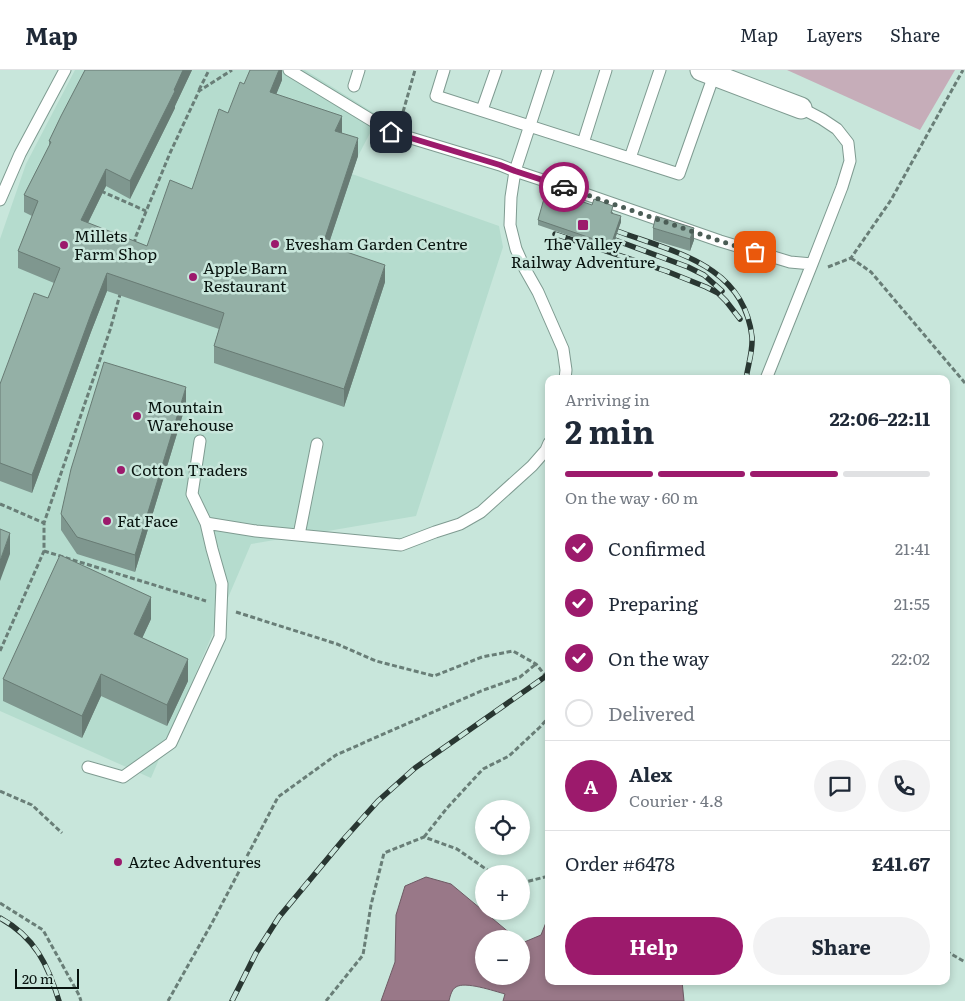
<!DOCTYPE html>
<html lang="en">
<head>
<meta charset="utf-8">
<style>
  body { margin:0; font-family:Literata,serif; background:#f2f2f3; color:#1f2937; height:100vh; display:flex; flex-direction:column; font-size:19px; white-space:nowrap }
  * { box-sizing:border-box; margin:0 }
  p { font-size:16px; color:#747a83 }
  .icon { flex:none; width:28px; height:28px; fill:none; stroke:currentColor; stroke-width:2; stroke-linecap:round; stroke-linejoin:round }
  .map { position:relative; flex:1; overflow:hidden }
  .drawer { position:absolute; left:545px; top:305px; width:405px; height:610px; display:flex; flex-direction:column; background:#fff; border-radius:10px; box-shadow:0 2px 8px #0003 }
  .drawer>* { flex:none }
  .controls { position:absolute; left:475px; top:730px; display:grid; gap:10px }
  .controls a { display:grid; place-items:center; width:55px; height:55px; border-radius:50%; background:#fff; box-shadow:0 2px 8px #0003; font-size:25px }
  .scale { position:absolute; left:15px; bottom:12px; width:64px; box-sizing:border-box; padding-left:5px; border:2px solid #08130f; border-top:0; font-size:14px; line-height:18px; white-space:nowrap; color:#08130f; -webkit-text-stroke:4px #c8e6db; paint-order:stroke }
  .pin { position:absolute; display:grid; place-items:center; width:42px; height:42px; color:#fff; margin:-21px; border-radius:10px; box-shadow:0 2px 8px #0006 }
  .courier { position:absolute; display:grid; place-items:center; width:50px; height:50px; margin:-25px; border:4px solid #9c1a6c; border-radius:50%; background:#fff; color:#222; box-shadow:0 1px 6px #0007 }
  .overview em { font-style:normal; font-weight:700 }
  .overview div { display:flex; flex-direction:column-reverse }
  .overview { display:flex; align-items:center; justify-content:space-between; height:85px; padding:0 20px }
  h1 { font-size:32px; font-weight:700; line-height:38px }
  .bar { display:grid; grid-template-columns:repeat(4,1fr); gap:8px 5px; align-content:center; height:60px; padding:0 20px }
  .bar i { height:6px; border-radius:4px; background:#e0e1e3 }
  .bar .active { background:#9c1a6c }
  .bar p { grid-column:span 4 }
  .line { display:flex; align-items:center; gap:12px; padding:0 20px; border-top:1px solid #e0e1e3 }
  .line div { flex:1 }
  .round { display:grid; place-items:center; flex:none; width:52px; height:52px; border-radius:26px; background:#f2f2f3 }
  ol { padding:0 20px; list-style:none }
  li { display:flex; align-items:center; gap:15px; height:55px }
  li p { margin-inline-start:auto }
  li .icon { padding:5px; border-radius:50%; background:#9c1a6c; color:#fff; stroke-width:4 }
  li:last-child { color:#747a83 }
  li i { width:28px; height:28px; border:2px solid #e0e1e3; border-radius:50% }
  .button { display:flex; gap:10px; margin-top:auto; padding:10px 20px }
  .button a { flex:1; height:58px; border-radius:30px; background:#9c1a6c; color:#fff; font-size:20px; font-weight:700; line-height:58px; text-align:center }
  .button a+a { background:#f2f2f3; color:#1f2937 }
  header { display:flex; align-items:center; gap:30px; box-sizing:border-box; height:70px; padding:0 25px; background:#fff; border-bottom:1px solid #e0e1e3 }
  header strong { font-size:24px }
  nav { display:flex; gap:28px; margin-inline-start:auto; font-size:18px }
  .map>svg:first-child { display:block }
  .built { fill:#b5dcce }
  .green { fill:#c6adb9 }
  .water { fill:#997888; stroke:#6e5a64 }
  .lines { fill:none; stroke-linecap:round; stroke-linejoin:round }
  .lane-casing { stroke:#7f9b91; stroke-width:13 }
  .street-casing { stroke:#7f9b91; stroke-width:23 }
  .path { stroke:#697e77; stroke-width:3; stroke-dasharray:5 2.5; stroke-linecap:butt }
  .lane { stroke:#fff; stroke-width:11 }
  .street { stroke:#fff; stroke-width:21 }
  .rail-casing { stroke:#293732; stroke-width:5.5 }
  .rail { stroke:#c8e6db; stroke-width:4; stroke-dasharray:11; stroke-linecap:butt }
  .wall { fill:#7f978f }
  .shaded-wall { fill:#687b74 }
  .building { fill:#94b0a6; stroke:#687b74 }
  .done { stroke:#4b5d56; stroke-width:5; stroke-dasharray:0 9 }
  .route { stroke:#9c1a6c; stroke-width:6 }
  .poi-dot { fill:#9c1a6c; stroke:#c8e6db; stroke-width:2 }
  .labels { text-anchor:middle; stroke-width:5; stroke-linejoin:round; paint-order:stroke }
  .poi-label { font-size:16px; fill:#08130f; stroke:#c8e6db; text-anchor:start }
</style>
</head>
<body>
<header>
<strong>Map</strong>
<nav><a>Map</a><a>Layers</a><a>Share</a></nav>
</header>
<div class="map">
<svg width="965" height="931" viewBox="0 0 965 931">
  <rect width="100%" height="100%" fill="#c8e6db"/>
  <!-- built -->
  <path class="built" d="M75,0H305L379,46L358,86L352,104L499,156L503,177L416,446L251,474L151,708L0,641V169L26,94Z"/>
  <!-- green -->
  <path class="green" d="M787,0H955L920,60Z"/>
  <!-- water -->
  <path class="water" d="M426,807L451,814L517,869H484V906H521V873H522L541,865L549,845V911H682L684,931H503L505,924C494,921 465,911 456,917C452,919 450,926 449,931H381L395,892L396,845L405,816Z"/>
  <g class="lines">
    <defs>
      <path id="lane" d="M289,0L391,62L500,95L515,101L585,124L720,171L790,192L812,194
        M444,0L436,26L679,104L714,5
        M548,0L515,101L511,127L510,155L516,179L525,199L538,222L563,279L566,300L565,309
        M354,16L359,0
        M482,40L496,0
        M583,73L606,0
        M630,88L660,0
        M0,130L20,84L65,0
        M766,309L812,194L842,117L850,91L848,73L837,59L822,49L801,38
        M206,453L256,461L401,475L435,462L460,454L481,442L532,396L546,380L549,373
        M299,465L317,374
        M88,697L123,707L171,673L220,567L222,514L212,479L206,453L192,424L200,371"/>
      <path id="street" d="M701,0L801,38"/>
    </defs>
    <!-- lane casing -->
    <use href="#lane" class="lane-casing"/>
    <!-- street casing -->
    <use href="#street" class="street-casing"/>
    <!-- path -->
    <path class="path" d="M199,20L209,0
      M401,49L415,0
      M101,121L146,141
      M134,174L136,166L170,83L199,21L232,0
      M851,188L871,202L965,313
      M828,197L851,188L891,130L963,0
      M0,434L44,453
      M44,481L206,531
      M236,542L337,574L376,591L434,606L482,587L513,581L536,594L549,610
      M0,581L44,481V453L110,260L121,221
      M0,721L32,735L62,763
      M424,767L447,738L483,699L509,686L540,657L549,647
      M521,811L525,812L549,806
      M0,833L43,860L79,925L81,931
      M946,881L965,892
      M168,931L212,853L278,727L336,685L481,621L520,607L536,594
      M326,931L363,885L371,835L384,783L424,767L457,779L493,804"/>
    <!-- lane -->
    <use href="#lane" class="lane"/>
    <!-- street -->
    <use href="#street" class="street"/>
    <defs>
      <path id="rail" d="M617,161C674,182 744,195 752,267C753,281 748,295 746,309
        M555,164L666,201L706,217L718,223L726,231L740,249
        M615,170L688,197L704,205L722,221
        M0,848C35,867 48,895 59,931
        M232,931L256,883L279,847L343,770L378,731L415,698L549,604"/>
    </defs>
    <!-- rail casing -->
    <use href="#rail" class="rail-casing"/>
    <!-- rail -->
    <use href="#rail" class="rail"/>
  </g>
  <!-- wall -->
  <path class="wall" d="M85,0H192L175,36V38L130,129L106,116L88,153L147,176L192,119L228,43L244,14L282,0V10L276,24L342,63L358,86L328,176L385,212L344,337L214,293V276L219,259L107,221L91,262L32,423L0,411V314L48,228L54,213L18,198V181L32,146L24,142V125L49,76V71Z
    M613,142V144L621,152L611,180L538,155V150Z
    M653,158L694,170L690,181L653,170Z
    M186,334L135,502L77,484L61,460V444Z
    M151,549L142,568L188,611L167,656L101,626L82,668L3,631V609Z"/>
  <!-- shaded-wall -->
  <path class="shaded-wall" d="M183,0H192L175,36V38L130,129V111Z
    M279,0H282V10L270,40V22Z
    M342,46V64L335,61Z
    M358,68V86L323,191V174Z
    M106,99V116L81,167V150Z
    M621,146V152L611,180V175Z
    M694,158V170L690,181V169Z
    M385,195V212L344,337V319Z
    M107,203V221L91,262L32,423V405L91,244Z
    M186,317V334L135,502V485Z
    M10,463V484L0,511V491Z
    M151,527V549L134,586V564Z
    M188,589V611L167,656V635Z
    M101,604V626L82,668V646Z"/>
  <!-- building -->
  <path class="building" d="M85,0H183L174,20L175,21L130,111L106,99L81,150L147,176L170,110L192,119L219,39L228,43L240,12L244,14L250,0H279L270,22L342,46L335,61L358,68L323,174L385,195L344,319L214,276L224,243L107,203L91,244L32,405L0,393V314L34,223L48,228L60,198L18,181L38,131L24,125L51,72L49,71L61,46Z
    M548,120L592,135L594,129L613,136L611,143L621,146L611,175L538,150L543,132Z
    M656,146L694,158L690,169L653,158Z
    M104,292L186,317L135,485L77,467L61,444L71,399Z
    M0,459L10,463L0,491Z
    M60,485L151,527L134,564L188,589L167,635L101,604L82,646L3,609Z"/>
  <g class="lines">
    <!-- done -->
    <path class="done" d="M564,117L720,171L755,182"/>
    <!-- route -->
    <path class="route" d="M391,62L500,95L515,101L564,117"/>
  </g>
  <!-- markers -->
  <g class="poi-dot">
    <rect x="577" y="149" width="12" height="12" rx="2.5"/>
    <circle cx="275" cy="174" r="5"/>
    <circle cx="64" cy="175" r="5"/>
    <circle cx="193" cy="207" r="5"/>
    <circle cx="137" cy="346" r="5"/>
    <circle cx="121" cy="400" r="5"/>
    <circle cx="107" cy="451" r="5"/>
    <circle cx="118" cy="792" r="5"/>
  </g>
  <g class="labels">
    <!-- poi labels -->
    <g class="poi-label">
      <text x="74" y="172">Millets<tspan x="74" dy="18">Farm Shop</tspan></text>
      <text x="285" y="180">Evesham Garden Centre</text>
      <text x="583" y="180" text-anchor="middle">The Valley<tspan x="583" dy="18">Railway Adventure</tspan></text>
      <text x="203" y="204">Apple Barn<tspan x="203" dy="18">Restaurant</tspan></text>
      <text x="147" y="343">Mountain<tspan x="147" dy="18">Warehouse</tspan></text>
      <text x="131" y="406">Cotton Traders</text>
      <text x="117" y="457">Fat Face</text>
      <text x="128" y="798">Aztec Adventures</text>
    </g>
  </g>
</svg>
<div class="controls">
<a><svg class="icon" aria-label="locate" viewBox="0 0 24 24"><circle cx="12" cy="12" r="6"/><path d="M12 2v4M12 18v4M2 12h4M18 12h4"/></svg></a>
<a>+</a>
<a>−</a>
</div>
<div class="scale">20 m</div>
<div class="pin" style="left:755px;top:182px;background:#ea580c"><svg class="icon" aria-label="bag" viewBox="0 0 24 24"><path d="M5 8h14l-1 12H6zM9 8a3 3 0 0 1 6 0"/></svg></div>
<div class="pin" style="left:391px;top:62px;background:#1f2937"><svg class="icon" aria-label="home" viewBox="0 0 24 24"><path d="M3 11l9-7 9 7M6 9v11h12V9"/></svg></div>
<div class="courier" style="left:564px;top:117px"><svg class="icon" aria-label="car" viewBox="0 0 24 24"><path d="M5 17H2v-5l4-1 3-4h7l3 4 3 1v5h-3M9 17h6M6 11h13"/><circle cx="7" cy="17" r="2"/><circle cx="17" cy="17" r="2"/></svg></div>
<section class="drawer">
<div class="overview"><div><h1>2 min</h1><p>Arriving in</p></div><em>22:06–22:11</em></div>
<div class="bar"><i class="active"></i><i class="active"></i><i class="active"></i><i></i><p>On the way · 60 m</p></div>
<ol>
<li><svg class="icon" aria-label="check" viewBox="0 0 24 24"><path d="M5 12l5 5 9-10"/></svg>Confirmed<p>21:41</p></li>
<li><svg class="icon" aria-label="check" viewBox="0 0 24 24"><path d="M5 12l5 5 9-10"/></svg>Preparing<p>21:55</p></li>
<li><svg class="icon" aria-label="check" viewBox="0 0 24 24"><path d="M5 12l5 5 9-10"/></svg>On the way<p>22:02</p></li>
<li><i></i>Delivered</li>
</ol>
<div class="line" style="height:90px"><b class="round" style="background:#9c1a6c;color:#fff">A</b><div><b>Alex</b><p>Courier · 4.8</p></div><a class="round"><svg class="icon" aria-label="chat" viewBox="0 0 24 24"><path d="M4 5h16v11H9l-5 4z"/></svg></a><a class="round"><svg class="icon" aria-label="phone" viewBox="0 0 24 24"><path d="M5 4h4l2 5-3 2q2 4 5 5l2-3 5 2v4C11 20 4 13 5 4z"/></svg></a></div>
<div class="line" style="height:65px"><div>Order #6478</div><b>£41.67</b></div>
<div class="button"><a>Help</a><a>Share</a></div>
</section>
</div>
</body>
</html>
